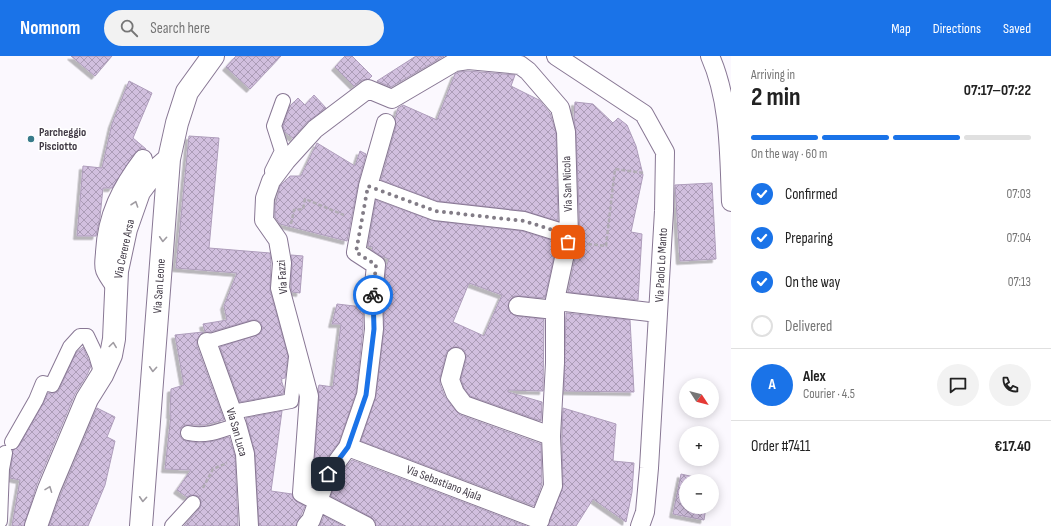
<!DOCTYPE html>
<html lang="en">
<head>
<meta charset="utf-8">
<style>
  body { margin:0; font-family:"Sofia Sans Condensed",sans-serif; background:#f2f2f2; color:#222; height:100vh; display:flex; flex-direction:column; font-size:15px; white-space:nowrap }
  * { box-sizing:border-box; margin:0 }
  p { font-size:13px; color:#767676 }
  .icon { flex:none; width:22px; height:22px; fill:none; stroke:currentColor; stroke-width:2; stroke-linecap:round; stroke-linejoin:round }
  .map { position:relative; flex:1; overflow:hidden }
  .side { display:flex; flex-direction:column; background:#fff; width:320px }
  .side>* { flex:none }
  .needle { width:26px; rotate:126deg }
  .buttons { position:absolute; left:679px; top:322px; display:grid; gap:8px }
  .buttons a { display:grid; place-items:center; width:40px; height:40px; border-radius:50%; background:#fff; box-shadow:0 2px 10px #0003; font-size:20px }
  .pin { position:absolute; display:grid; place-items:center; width:34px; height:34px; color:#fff; margin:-17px; border-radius:8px; box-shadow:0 2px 6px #0006 }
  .courier { position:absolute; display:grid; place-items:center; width:40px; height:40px; margin:-20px; border:3px solid #1a73e8; border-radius:50%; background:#fff; color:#222; box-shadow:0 1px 5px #0007 }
  .overview em { font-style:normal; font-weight:700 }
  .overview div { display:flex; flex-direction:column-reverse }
  .overview { display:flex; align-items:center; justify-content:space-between; height:68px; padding:0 20px }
  h1 { font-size:26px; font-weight:700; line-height:30px }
  .bar { display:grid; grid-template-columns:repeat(4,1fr); gap:6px 4px; align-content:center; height:48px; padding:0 20px }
  .bar i { height:5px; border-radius:3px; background:#e0e0e0 }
  .bar .active { background:#1a73e8 }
  .bar p { grid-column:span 4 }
  .line { display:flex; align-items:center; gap:10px; padding:0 20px; border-top:1px solid #e0e0e0 }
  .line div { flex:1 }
  .round { display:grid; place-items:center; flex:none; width:42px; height:42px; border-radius:21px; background:#f2f2f2 }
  ol { padding:0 20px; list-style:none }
  li { display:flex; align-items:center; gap:12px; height:44px }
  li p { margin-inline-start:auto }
  li .icon { padding:4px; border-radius:50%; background:#1a73e8; color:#fff; stroke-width:4 }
  li:last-child { color:#767676 }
  li i { width:22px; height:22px; border:2px solid #e0e0e0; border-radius:50% }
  header { display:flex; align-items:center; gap:24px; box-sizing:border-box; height:56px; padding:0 20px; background:#1a73e8; color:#fff }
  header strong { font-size:19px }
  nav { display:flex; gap:22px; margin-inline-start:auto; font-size:14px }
  .search { width:280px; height:36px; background:#f2f2f2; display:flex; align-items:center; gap:10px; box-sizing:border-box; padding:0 14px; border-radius:22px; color:#767676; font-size:15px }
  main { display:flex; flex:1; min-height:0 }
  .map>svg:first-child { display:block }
  .building { fill:url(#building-cross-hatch); stroke:#ae9dbb; fill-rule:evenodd; filter:url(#shadow) }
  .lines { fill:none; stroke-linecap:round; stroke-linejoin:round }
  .pedestrian-casing { stroke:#887794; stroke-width:16 }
  .minor-casing { stroke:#887794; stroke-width:20 }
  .tertiary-casing { stroke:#887794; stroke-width:24 }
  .path { stroke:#b0abb3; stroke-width:2.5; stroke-dasharray:4 2; stroke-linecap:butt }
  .pedestrian { stroke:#fff; stroke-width:14 }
  .minor { stroke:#fff; stroke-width:18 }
  .tertiary { stroke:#fff; stroke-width:22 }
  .oneway { stroke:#a09ca2 }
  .done { stroke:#827c86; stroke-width:4; stroke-dasharray:0 7.2 }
  .route { stroke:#1a73e8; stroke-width:5 }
  .poi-dot { fill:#377a8a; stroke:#fff; stroke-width:1.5 }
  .labels { text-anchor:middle; stroke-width:3; stroke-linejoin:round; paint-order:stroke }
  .poi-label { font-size:12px; font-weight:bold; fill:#413a46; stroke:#fff; text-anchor:start }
  .street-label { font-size:12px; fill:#413a46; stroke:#fff }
</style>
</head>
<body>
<header>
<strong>Nomnom</strong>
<div class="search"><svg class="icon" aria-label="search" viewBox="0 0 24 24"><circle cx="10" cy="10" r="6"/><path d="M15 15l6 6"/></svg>Search here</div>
<nav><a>Map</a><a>Directions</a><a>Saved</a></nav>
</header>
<main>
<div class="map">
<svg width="731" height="470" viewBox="0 0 731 470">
  <defs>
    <pattern id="building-cross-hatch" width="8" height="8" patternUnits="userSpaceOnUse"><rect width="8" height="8" fill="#d1bfde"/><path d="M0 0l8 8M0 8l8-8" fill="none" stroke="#ab9cb6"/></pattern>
    <filter id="shadow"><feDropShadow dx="-3.5" dy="3.5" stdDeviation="0" flood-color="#0004"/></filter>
  </defs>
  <rect width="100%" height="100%" fill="#fbf8fe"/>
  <!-- building -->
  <path class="building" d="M71,0H112L95,20Z
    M236,0H281L250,33L226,11Z
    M345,0H352L372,20L369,23L362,24L354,30L335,11Z
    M416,0H444L391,31L377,25Z
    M468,15L515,19L511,30L539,44L550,57L556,77L558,165L525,155L437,145L381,124L396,70L395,63L398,52L403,49L437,64L455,18L459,16Z
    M129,25L152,37L133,82L146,93H139L135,97L112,132H103L100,161L96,180H77L83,110L102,112L112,68Z
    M314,39L326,52L307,66L293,82L285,76L283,70L290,50L298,42L305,49Z
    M575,46L593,48L613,67L618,62L627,69L636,90L643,119L631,176L642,178L638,244L568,236L580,179L576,76L574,63Z
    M189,80L219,82L209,192L270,197L271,207L270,234L288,300L285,322L281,323L284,333L283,338L240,346L220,291L260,278L262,274V270L260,266L256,264H252L210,276H205L203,268L227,264L224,250L237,217L176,212Z
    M317,87L355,110L360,95L366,98L358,128L347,185L280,168L275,161V150L280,130L290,120H301Z
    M712,127L716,203L680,205L675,129Z
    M376,144L434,165L522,175L557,186L545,242L519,240H514L510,244L508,249L509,255L512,258L516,260L544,263L543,335L508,334V336L542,346L541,365L470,340L464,332L461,323L466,304V299L464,294L459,291H454L448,294L446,298L440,322V328L445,341L456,355L460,359L541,388L542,428L534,450L361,385L376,340L384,274V239L386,212L389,203L381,200L372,194L373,191L368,190ZM469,227L502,239L484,280L453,266Z
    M291,199L303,200L300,237L292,236L291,231L292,208Z
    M337,248L363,251V273L356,337L339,386L319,412L313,428L319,341L318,333L319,329L333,331L341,268H332Z
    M566,257L630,264L634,336L564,335Z
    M203,276L199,280L197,284V290L224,364L205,369H185L181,372L180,380L182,383L186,385L200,387L214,385L229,381L235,400L238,470H184L200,452L201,448V444L198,440L194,439H190L187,441L177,434L191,414L165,413L171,359H170L171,333L184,329L175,279Z
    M83,291L91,310L87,319L75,338L37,428L24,470H12L20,424L10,422L13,394L19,390L43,348L48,337H54L58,336L76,297Z
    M97,352L115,361L107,381L115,385L105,429L88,470H49L61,438Z
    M563,352L616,368L613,405L634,407L632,436L626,466L593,443L576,470H548L563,430L562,380Z
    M282,355L271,435L292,438L293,442L297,446L305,450L296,470H259L255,397L246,362Z
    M352,404L526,470H376L375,465L371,461L331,440L337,423Z
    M681,418L712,425H686V451H706L704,464L673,458Z
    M324,460L343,470H320Z"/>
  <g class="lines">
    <defs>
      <path id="pedestrian" d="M272,115L282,95L274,70L283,45
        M207,286L254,272
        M232,356L291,345L296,301
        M188,377C205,381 220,375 237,369
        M12,386L36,344L43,327L52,329L70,291L80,280H87L96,299L102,319
        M0,465L2,413L5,397
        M172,470L193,447"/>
      <path id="minor" d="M556,0L644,58L665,96L664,155L649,412L645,456L640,470
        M710,0C730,45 729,98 731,146
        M368,130L435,155L524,165L569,179
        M117,233C113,227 108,221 105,214C103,209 105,201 105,196C107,159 121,132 143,103
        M565,246L658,257
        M518,250L555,254
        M207,286L237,369L245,398L249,470
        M456,301L450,324L455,337L464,349L551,380
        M348,391L540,464
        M306,470L311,464L328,418L348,391L366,339L374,273L373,239L376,209L356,196L368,130L386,67
        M366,470L302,437L309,340L280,232L282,207L278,184L264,164L265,142L271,125L286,105L315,73L368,33L392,43L455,6L468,4L520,9L528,15L560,52L566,76L569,179L555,244V307L551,380L553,430L537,470"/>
      <path id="tertiary" d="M36,470L49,433L87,343L102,319L111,299L114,283L117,215L126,173L139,136L153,117L169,103
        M141,470L169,103L177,67L187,36L213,0"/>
    </defs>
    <!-- pedestrian casing -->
    <use href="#pedestrian" class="pedestrian-casing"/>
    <!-- minor casing -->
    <use href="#minor" class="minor-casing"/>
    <!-- tertiary casing -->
    <use href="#tertiary" class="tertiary-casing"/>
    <!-- path -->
    <path class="path" d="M291,168L294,154L303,153L305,143L344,159
      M588,188L606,190L615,113L644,117
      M203,432L213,413L227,407"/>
    <!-- pedestrian -->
    <use href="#pedestrian" class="pedestrian"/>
    <!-- minor -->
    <use href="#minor" class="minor"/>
    <!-- tertiary -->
    <use href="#tertiary" class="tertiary"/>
  </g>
  <!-- one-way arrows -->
  <defs><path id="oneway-chevron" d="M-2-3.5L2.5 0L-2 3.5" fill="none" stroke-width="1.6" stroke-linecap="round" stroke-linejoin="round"/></defs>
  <g class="oneway">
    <use href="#oneway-chevron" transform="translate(135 148) rotate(-71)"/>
    <use href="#oneway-chevron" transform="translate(163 183) rotate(94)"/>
    <use href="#oneway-chevron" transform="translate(113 289) rotate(-82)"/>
    <use href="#oneway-chevron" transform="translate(153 313) rotate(94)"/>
    <use href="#oneway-chevron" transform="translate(49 433) rotate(-69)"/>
    <use href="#oneway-chevron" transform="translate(143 443) rotate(94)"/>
  </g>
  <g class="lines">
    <!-- done -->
    <path class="done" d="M373,239L376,209L356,196L368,130L435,155L524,165L569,179L568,186"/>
    <!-- route -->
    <path class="route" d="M328,418L348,391L366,339L374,273L373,239"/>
  </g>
  <!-- markers -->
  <circle class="poi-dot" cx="31" cy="83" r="4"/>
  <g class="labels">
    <!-- poi labels -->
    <g class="poi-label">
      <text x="39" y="80">Parcheggio<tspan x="39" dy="14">Pisciotto</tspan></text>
    </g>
    <!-- street labels -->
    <g class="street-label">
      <text transform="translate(567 128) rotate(-92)" y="4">Via San Nicola</text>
      <text transform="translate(124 193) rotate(-78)" y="4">Via Cerere Arsa</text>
      <text transform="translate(661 209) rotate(-87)" y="4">Via Paolo Lo Manto</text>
      <text transform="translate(282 221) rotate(-94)" y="4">Via Fazzi</text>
      <text transform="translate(159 230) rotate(-86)" y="4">Via San Leone</text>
      <text transform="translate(237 376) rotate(74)" y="4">Via San Luca</text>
      <text transform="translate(444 427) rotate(21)" y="4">Via Sebastiano Ajala</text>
    </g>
  </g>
</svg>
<div class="buttons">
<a><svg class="needle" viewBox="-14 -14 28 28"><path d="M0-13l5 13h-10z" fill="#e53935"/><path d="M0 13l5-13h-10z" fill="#767676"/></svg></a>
<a>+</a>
<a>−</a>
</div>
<div class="pin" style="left:568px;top:186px;background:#ea580c"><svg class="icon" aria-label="bag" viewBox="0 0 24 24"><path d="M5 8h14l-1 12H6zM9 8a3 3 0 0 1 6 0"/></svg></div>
<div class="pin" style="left:328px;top:418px;background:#1f2937"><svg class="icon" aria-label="home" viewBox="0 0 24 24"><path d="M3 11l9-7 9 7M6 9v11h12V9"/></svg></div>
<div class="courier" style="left:373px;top:239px"><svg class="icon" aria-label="bike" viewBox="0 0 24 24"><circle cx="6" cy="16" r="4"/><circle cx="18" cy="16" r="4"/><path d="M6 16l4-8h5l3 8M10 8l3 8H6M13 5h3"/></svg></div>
</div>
<section class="side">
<div class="overview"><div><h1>2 min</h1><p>Arriving in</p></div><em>07:17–07:22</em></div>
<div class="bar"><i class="active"></i><i class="active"></i><i class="active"></i><i></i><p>On the way · 60 m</p></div>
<ol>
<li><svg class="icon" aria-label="check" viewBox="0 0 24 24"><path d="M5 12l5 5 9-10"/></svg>Confirmed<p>07:03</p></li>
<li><svg class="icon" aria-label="check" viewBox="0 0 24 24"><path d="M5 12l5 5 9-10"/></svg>Preparing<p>07:04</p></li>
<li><svg class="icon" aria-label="check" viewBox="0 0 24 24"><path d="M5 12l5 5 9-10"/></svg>On the way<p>07:13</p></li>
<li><i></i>Delivered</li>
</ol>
<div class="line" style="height:72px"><b class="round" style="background:#1a73e8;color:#fff">A</b><div><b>Alex</b><p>Courier · 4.5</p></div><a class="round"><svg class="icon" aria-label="chat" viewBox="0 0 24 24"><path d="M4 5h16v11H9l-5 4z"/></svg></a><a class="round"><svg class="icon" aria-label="phone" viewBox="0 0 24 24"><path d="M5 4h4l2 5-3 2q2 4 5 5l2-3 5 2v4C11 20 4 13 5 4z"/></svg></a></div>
<div class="line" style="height:52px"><div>Order #7411</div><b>€17.40</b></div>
</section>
</main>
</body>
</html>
